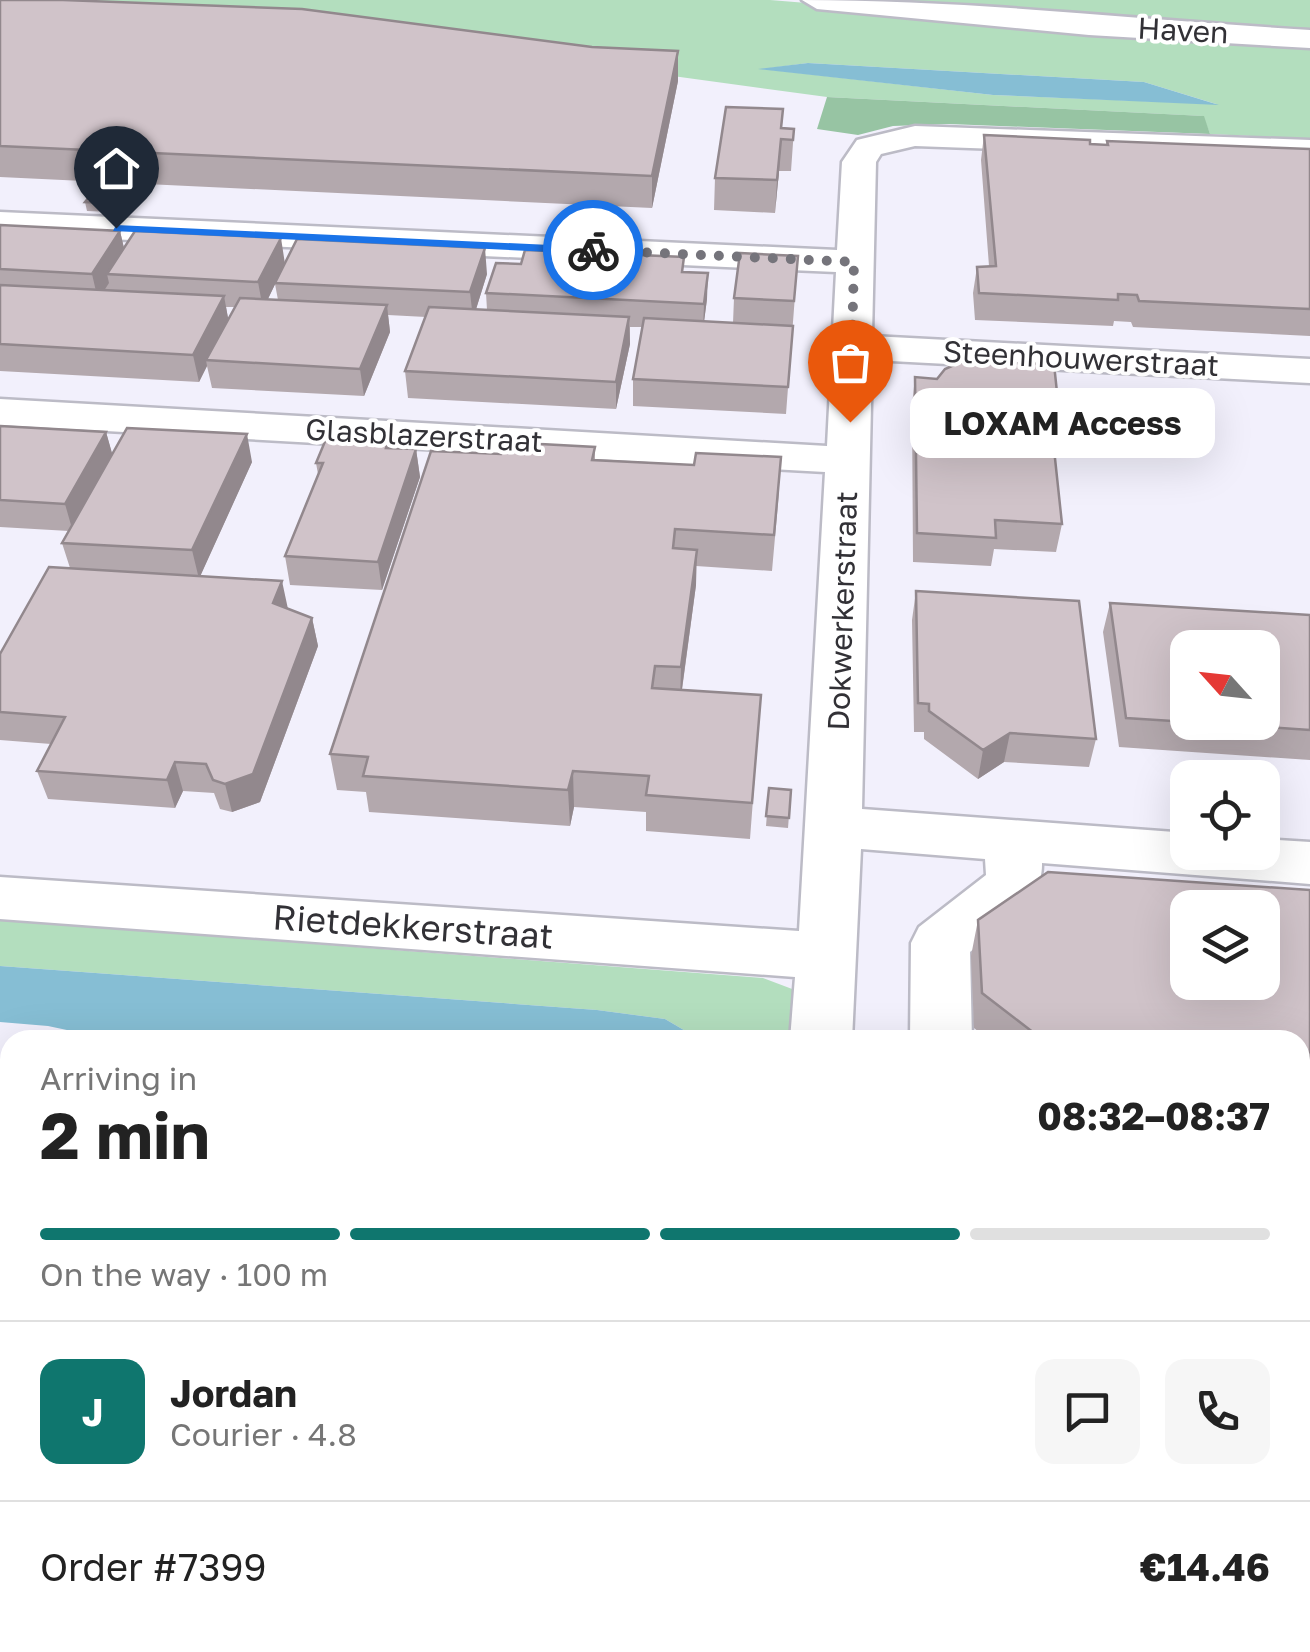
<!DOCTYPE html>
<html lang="en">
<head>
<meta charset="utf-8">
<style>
  body { margin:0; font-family:"Golos Text",sans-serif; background:#f6f6f6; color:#222; height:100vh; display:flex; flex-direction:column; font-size:38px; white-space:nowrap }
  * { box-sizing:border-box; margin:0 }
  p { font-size:32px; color:#767676 }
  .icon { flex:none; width:55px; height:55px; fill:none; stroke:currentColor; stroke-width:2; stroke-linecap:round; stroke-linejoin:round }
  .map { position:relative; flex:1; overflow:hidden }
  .sheet { position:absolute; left:0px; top:1030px; width:1310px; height:622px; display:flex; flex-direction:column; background:#fff; border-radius:30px 30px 0 0; box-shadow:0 10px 40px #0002 }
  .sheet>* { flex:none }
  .needle { width:65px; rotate:297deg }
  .controls { position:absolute; left:1170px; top:630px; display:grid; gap:20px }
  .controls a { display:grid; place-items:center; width:110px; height:110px; border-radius:20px; background:#fff; box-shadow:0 10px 40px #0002; font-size:50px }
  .pin { position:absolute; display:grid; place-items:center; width:85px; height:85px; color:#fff; margin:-102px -42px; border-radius:50% 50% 50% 0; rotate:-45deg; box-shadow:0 0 10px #0007 }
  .pin .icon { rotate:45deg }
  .courier { position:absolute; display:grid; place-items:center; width:100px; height:100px; margin:-50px; border:8px solid #1a73e8; border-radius:50%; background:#fff; color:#222; box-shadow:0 2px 12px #0007 }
  .bubble { position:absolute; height:70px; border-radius:20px; background:#fff; box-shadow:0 10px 40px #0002; font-size:32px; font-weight:700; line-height:70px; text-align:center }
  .headline em { font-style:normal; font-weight:700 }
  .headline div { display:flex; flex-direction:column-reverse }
  .headline { display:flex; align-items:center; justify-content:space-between; height:170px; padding:0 40px }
  h1 { font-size:65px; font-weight:700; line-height:75px }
  .bar { display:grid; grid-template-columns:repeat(4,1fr); gap:15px 10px; align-content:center; height:120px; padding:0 40px }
  .bar i { height:12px; border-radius:8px; background:#e0e0e0 }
  .bar .on { background:#0f766e }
  .bar p { grid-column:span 4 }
  .line { display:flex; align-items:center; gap:25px; padding:0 40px; border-top:2px solid #e0e0e0 }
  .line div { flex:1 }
  .round { display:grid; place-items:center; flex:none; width:105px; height:105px; border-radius:20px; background:#f6f6f6 }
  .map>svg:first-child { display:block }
  .green { fill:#b3debe; fill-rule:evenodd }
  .forest { fill:#97c4a3 }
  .water { fill:#86bed4 }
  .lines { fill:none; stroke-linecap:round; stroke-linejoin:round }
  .minor-casing { stroke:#bcbbc6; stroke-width:5 }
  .minor { fill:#fff; fill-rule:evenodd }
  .wall { fill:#b3a8ad; fill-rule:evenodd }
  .shaded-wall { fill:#92888d }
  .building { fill:#d0c3c9; stroke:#92888d; stroke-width:2.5; fill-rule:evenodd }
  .route { fill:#1a73e8 }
  .done { stroke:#75747b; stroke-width:10; stroke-dasharray:0 18 }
  .labels { text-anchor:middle; stroke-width:8; stroke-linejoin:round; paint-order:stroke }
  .far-street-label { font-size:30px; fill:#323136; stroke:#fff }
  .street-label { font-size:35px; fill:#323136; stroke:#fff }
</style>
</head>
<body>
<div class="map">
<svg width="1310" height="1652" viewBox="0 0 1310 1652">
  <rect width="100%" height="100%" fill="#f2f0fc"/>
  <!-- green -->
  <path class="green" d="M0,0H770L1310,44V139L1210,134L1203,116L827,97L534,57ZM808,63L1144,82L1216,104L993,95L763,69Z
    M855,0H1310V32Z
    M0,920L763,978L808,995L805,1040H701L665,1019L597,1010L0,966Z"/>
  <!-- forest -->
  <path class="forest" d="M827,97L1204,116L1210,134L949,124L893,126L858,135L817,129Z"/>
  <!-- water -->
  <path class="water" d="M808,63L1144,82L1219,105L993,95L758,69Z
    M0,966L597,1010L665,1019L701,1040H114L48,1026L0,1022Z
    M770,1643H909L912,1652H773Z"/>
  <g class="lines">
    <defs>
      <path id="minor" d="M802,0C972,0 1141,20 1310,30V48L1089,35L817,9Z
        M915,126L1310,140V160L915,146L881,154L876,162L872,336L1310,359V383L872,360L862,809L1188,833V852H1262V839L1310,842V884L1042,863C1043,905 999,927 970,952L972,1040H910L911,943L919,927L986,875L985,859L861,849L852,1040H790L795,977L0,919V877L799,931L825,472L0,425V399L827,446L836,272L0,234V212L837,250L842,162L857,140Z
        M0,1082L10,1085V1189L0,1185Z
        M339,1642H419L422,1652H342Z
        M457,1642H537L540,1652H460Z
        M1006,1642H1089L1093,1652H1010Z"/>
    </defs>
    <!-- minor casing -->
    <use href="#minor" class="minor-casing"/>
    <!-- minor -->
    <use href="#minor" class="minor"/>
  </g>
  <!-- wall -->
  <path class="wall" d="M0,0L678,81L652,208L0,177Z
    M782,128L794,129L791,171H779L775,213L714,210L715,178Z
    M984,135L1106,145L1107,141L1310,149V336L1133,327L1131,322L1114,321L1113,326L975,320L973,293L977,267L989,266L981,160Z
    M90,196L117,206L112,212L87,211L85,202Z
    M0,225L120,231L124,248L285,263L487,274L476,309L487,310L486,293L683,272L707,299L704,321L733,323L734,298L798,256L786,414L633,406V379L642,327H630V344L616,409L408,398L405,371L426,317L388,315L390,332L364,396L212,388L207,366L199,382L0,371ZM275,284L278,300L268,299ZM226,307H235L228,319Z
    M915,377L1059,411L1052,449L1062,524L1056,552L994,549L991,566L913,562L912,405Z
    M0,426L106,432L112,454L252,462L200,576L312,618L318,646L260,802L232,812L220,809L214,793L183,791L175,808L48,799L37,771L51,744L0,740V654L70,568L62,543L69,531L0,527Z
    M595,447V460L779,492L772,571L696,566V585L682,690L761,695L750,839L646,831V812L574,807L570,826L369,812L366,792L337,790L330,754L501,454Z
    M389,448L416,449L420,477L382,590L290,585L285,556L318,474L316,463Z
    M916,591L1096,739L1089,767L1004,762L978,779L924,739V732H914L912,620Z
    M1110,603L1310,615V760L1119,747L1103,632Z
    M769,788L791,790L788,828L766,826Z
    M1310,890V1598L1300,1597V1040H989L974,1028L971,956L978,920Z"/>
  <!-- shaded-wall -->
  <path class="shaded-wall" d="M678,51V81L652,208V176Z
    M783,109L779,171L775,213L777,180Z
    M115,197L117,206L112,212L110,203Z
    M120,231L126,257L107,274L109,283L98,300L92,274Z
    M281,238L285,264L263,309L258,282Z
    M485,248L487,274L473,319L470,292Z
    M708,273L707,299L703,330L704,304Z
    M224,296L229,323L206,360L207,366L199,382L193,355Z
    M387,305L390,332L364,396L360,369Z
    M629,317L630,344L616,409V382Z
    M106,432L114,460L73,532L65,504Z
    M247,434L252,462L199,579L192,550Z
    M416,449L420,477L382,590L378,562Z
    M697,550L696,585L680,703L681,667Z
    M282,581L288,609L273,603Z
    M312,618L318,646L260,802L232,812L225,784Z
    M1010,733L1004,762L978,779L983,750Z
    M175,762L183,791L175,808L167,780Z
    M573,771L574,807L570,826L568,790Z
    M69,1642H82L85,1652H71Z"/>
  <!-- building -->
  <path class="building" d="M0,0H63L302,9L592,47L678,51L652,176L0,146Z
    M726,107L783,109L781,128L794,129L793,140L781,139L777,180L715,178Z
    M984,135L1090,140V144L1108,145L1107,141L1310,149V309L1139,301L1137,295L1118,294V300L979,293L977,267L996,266Z
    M90,196L115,197L110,203L85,202Z
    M0,225L120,231L92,274L0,269Z
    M135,231L281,238L258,282L107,274Z
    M297,239L485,248L470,292L275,283Z
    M525,250L684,257L682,272L708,273L704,304L486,293L496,263L521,264Z
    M740,253L798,256L794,301L734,298Z
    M0,285L224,296L193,355L0,344Z
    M240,298L387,305L360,369L206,360Z
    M429,307L629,317L616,382L405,371Z
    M644,318L793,326L788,387L633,379Z
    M961,362L1054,364L1059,411H1052L1055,434L989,431L990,446L1054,449L1062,524L995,520L996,538L917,533L915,377L937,379L945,369Z
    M0,426L106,432L65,504L0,500Z
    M127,428L247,434L192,550L62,543Z
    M326,439L388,442L386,448L416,449L378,562L285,556L323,463H316Z
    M505,442L595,447L592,460L694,465L696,453L781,457L774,535L675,529L673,548L697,550L681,667L655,666L652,688L761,695L752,803L646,795L649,776L573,771L568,790L363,776L368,757L330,754L431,451L501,454Z
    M49,567L282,581L273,603L312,618L253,774L225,784L213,780L206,764L175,762L167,780L37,771L65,717L0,712V654Z
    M916,591L1079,601L1096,739L1010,733L983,750L929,711V704L918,703Z
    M1110,603L1310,615V730L1191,722H1262V648H1188V722L1126,718Z
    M769,788L791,790L789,818L766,816Z
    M1048,872L1310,890V1568H1300V1040H1043L982,993L978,920ZM1188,908H1262V982H1188Z
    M0,1568H10V1642H69L71,1652H0Z"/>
  <!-- route -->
  <path class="route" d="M116,225L593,247L599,250L593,254L113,231Z"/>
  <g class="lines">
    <!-- done -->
    <path class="done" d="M593,250L854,262L850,422"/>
  </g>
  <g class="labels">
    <!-- far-street labels -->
    <g class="far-street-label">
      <text transform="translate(1183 31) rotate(3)" y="10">Haven</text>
      <text transform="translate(1081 359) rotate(3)" y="10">Steenhouwerstraat</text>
      <text transform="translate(424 436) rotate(3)" y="10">Glasblazerstraat</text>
      <text transform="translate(843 611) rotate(-88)" y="10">Dokwerkerstraat</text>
    </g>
    <!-- street labels -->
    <g class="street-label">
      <text transform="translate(413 927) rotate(4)" y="12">Rietdekkerstraat</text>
    </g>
  </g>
</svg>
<div class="controls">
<a><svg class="needle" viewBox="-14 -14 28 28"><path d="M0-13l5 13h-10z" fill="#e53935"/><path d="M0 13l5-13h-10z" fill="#767676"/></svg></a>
<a><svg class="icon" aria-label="locate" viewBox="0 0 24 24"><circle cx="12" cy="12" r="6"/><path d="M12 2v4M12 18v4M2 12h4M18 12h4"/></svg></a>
<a><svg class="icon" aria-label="layers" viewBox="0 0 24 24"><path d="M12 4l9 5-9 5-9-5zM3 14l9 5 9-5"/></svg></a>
</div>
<div class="pin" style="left:850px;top:422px;background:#ea580c"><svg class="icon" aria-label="bag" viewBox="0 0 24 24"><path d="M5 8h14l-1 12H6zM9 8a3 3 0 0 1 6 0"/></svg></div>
<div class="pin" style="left:116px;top:228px;background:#1f2937"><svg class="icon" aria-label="home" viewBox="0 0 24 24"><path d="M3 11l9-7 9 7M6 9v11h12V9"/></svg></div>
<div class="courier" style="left:593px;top:250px"><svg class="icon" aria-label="bike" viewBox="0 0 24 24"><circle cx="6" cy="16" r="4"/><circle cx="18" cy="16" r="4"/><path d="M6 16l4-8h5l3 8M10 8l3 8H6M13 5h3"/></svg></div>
<div class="bubble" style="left:910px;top:388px;width:305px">LOXAM Access</div>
<section class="sheet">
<div class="headline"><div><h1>2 min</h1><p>Arriving in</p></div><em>08:32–08:37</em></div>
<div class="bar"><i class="on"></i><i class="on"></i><i class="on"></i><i></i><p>On the way · 100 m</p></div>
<div class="line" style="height:180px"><b class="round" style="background:#0f766e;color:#fff">J</b><div><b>Jordan</b><p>Courier · 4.8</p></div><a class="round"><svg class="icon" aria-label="chat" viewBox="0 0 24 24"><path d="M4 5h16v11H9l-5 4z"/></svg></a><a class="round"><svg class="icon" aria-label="phone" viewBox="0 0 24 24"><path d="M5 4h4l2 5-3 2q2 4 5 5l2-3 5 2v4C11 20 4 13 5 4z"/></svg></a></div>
<div class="line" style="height:130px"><div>Order #7399</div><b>€14.46</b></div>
</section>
</div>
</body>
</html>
